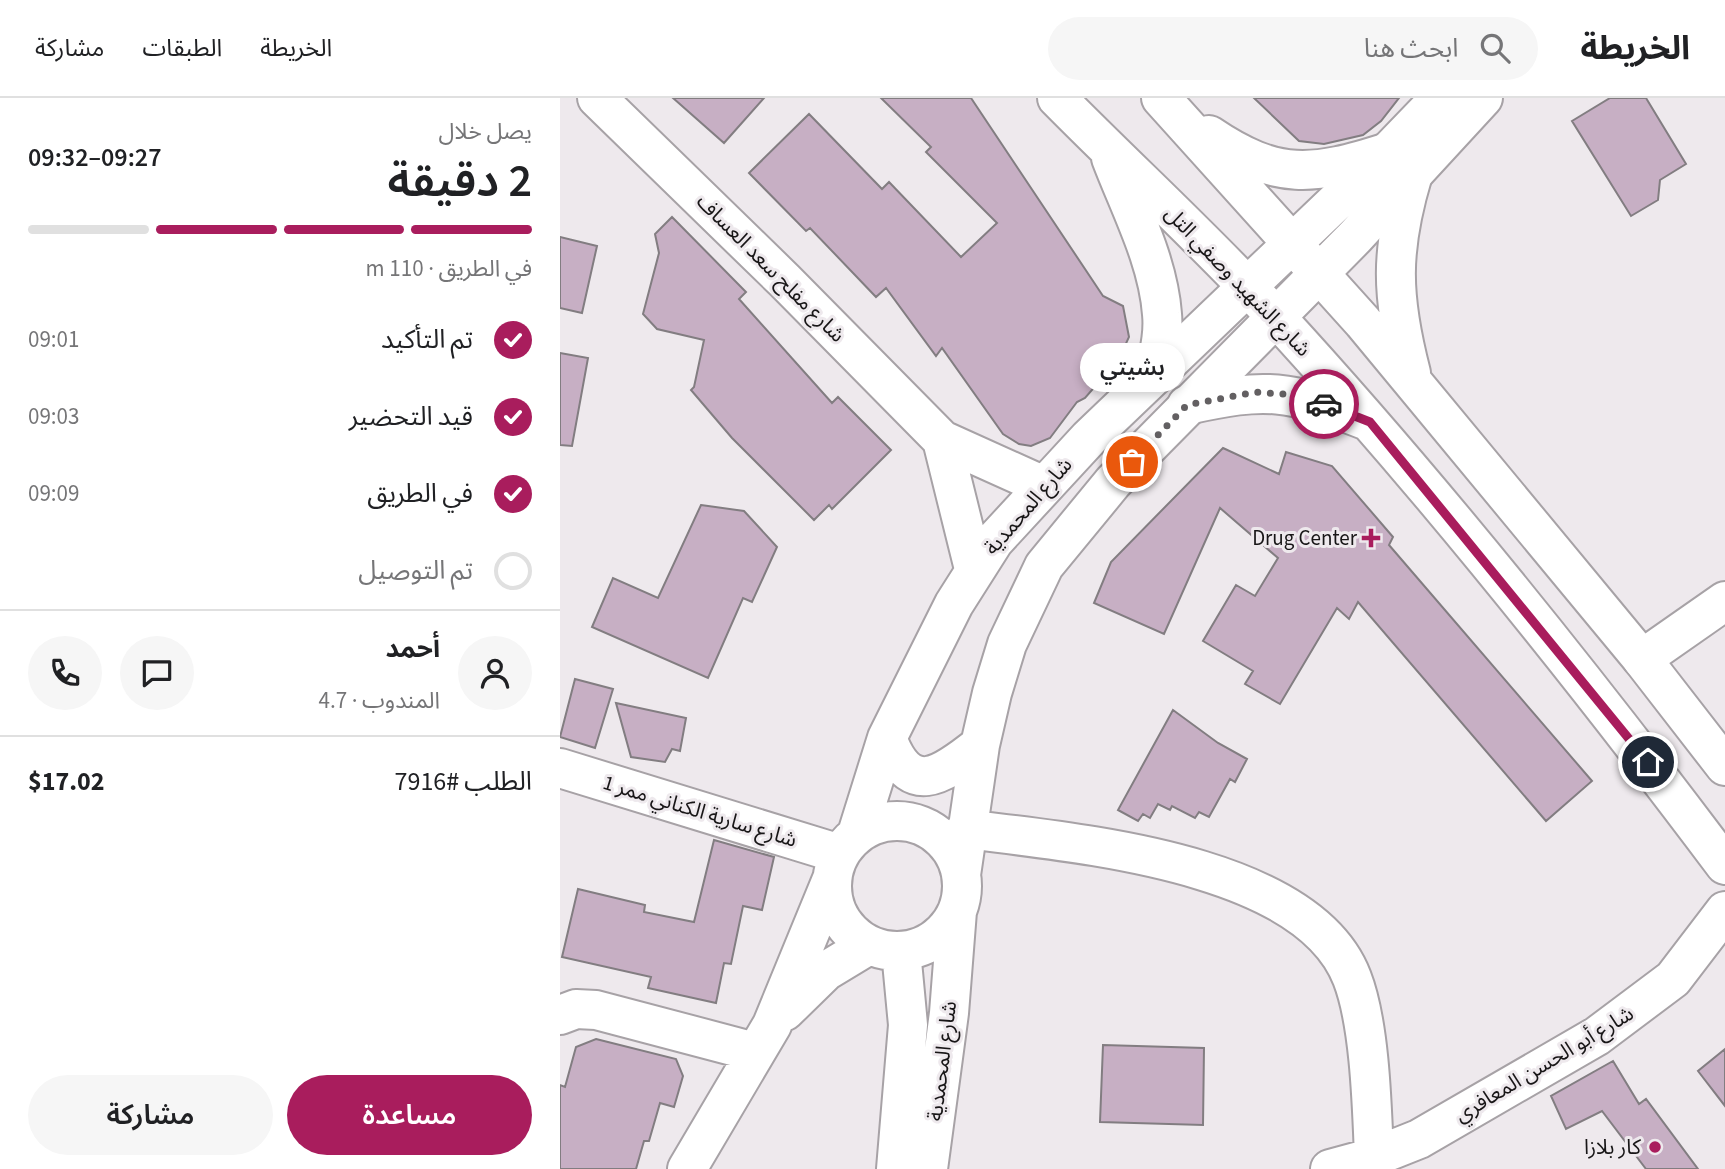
<!DOCTYPE html>
<html lang="ar">
<head>
<meta charset="utf-8">
<style>
  body { margin:0; font-family:"Source Sans 3","Noto Sans Arabic",sans-serif; background:#f6f6f6; color:#202124; direction:rtl; height:100vh; display:flex; flex-direction:column; font-size:26px; white-space:nowrap }
  * { box-sizing:border-box; margin:0 }
  p { font-size:23px; color:#757577 }
  .icon { flex:none; width:38px; height:38px; fill:none; stroke:currentColor; stroke-width:2; stroke-linecap:round; stroke-linejoin:round }
  .map { position:relative; flex:1; overflow:hidden; direction:ltr }
  .details { display:flex; flex-direction:column; background:#fff; width:560px }
  .details>* { flex:none }
  .pin { position:absolute; display:grid; place-items:center; width:60px; height:60px; color:#fff; margin:-30px; border:4px solid #fff; border-radius:50%; box-shadow:0 2px 7px #0007 }
  .courier { position:absolute; display:grid; place-items:center; width:70px; height:70px; margin:-35px; border:5px solid #a91d5d; border-radius:50%; background:#fff; color:#222; box-shadow:0 2px 9px #0007 }
  .bubble { position:absolute; height:49px; border-radius:24px; background:#fff; box-shadow:0 4px 10px #0003; font-size:23px; font-weight:600; line-height:49px; text-align:center; direction:rtl }
  .headline em { font-style:normal; font-weight:600 }
  .headline div { display:flex; flex-direction:column-reverse }
  .headline { display:flex; align-items:center; justify-content:space-between; height:119px; padding:0 28px }
  h1 { font-size:46px; font-weight:600; line-height:52px }
  .bar { display:grid; grid-template-columns:repeat(4,1fr); gap:10px 7px; align-content:center; height:84px; padding:0 28px }
  .bar i { height:9px; border-radius:5px; background:#e0e0e0 }
  .bar .selected { background:#a91d5d }
  .bar p { grid-column:span 4 }
  .line { display:flex; align-items:center; gap:18px; padding:0 28px; border-top:2px solid #e0e0e0 }
  .line div { flex:1 }
  .round { display:grid; place-items:center; flex:none; width:74px; height:74px; border-radius:37px; background:#f6f6f6 }
  ol { padding:0 28px; list-style:none }
  li { display:flex; align-items:center; gap:21px; height:77px }
  li p { margin-inline-start:auto }
  li .icon { padding:7px; border-radius:50%; background:#a91d5d; color:#fff; stroke-width:4 }
  li:last-child { color:#757577 }
  li i { width:38px; height:38px; border:4px solid #e0e0e0; border-radius:50% }
  .primary-button { display:flex; gap:14px; margin-top:auto; padding:14px 28px }
  .primary-button a { flex:1; height:80px; border-radius:42px; background:#a91d5d; color:#fff; font-size:28px; font-weight:600; line-height:80px; text-align:center }
  .primary-button a+a { background:#f6f6f6; color:#202124 }
  header { display:flex; align-items:center; gap:42px; box-sizing:border-box; height:98px; padding:0 35px; background:#fff; border-bottom:2px solid #e0e0e0 }
  header strong { font-size:33px }
  nav { display:flex; gap:38px; margin-inline-start:auto; font-size:24px }
  .search { width:490px; height:63px; background:#f6f6f6; display:flex; align-items:center; gap:18px; box-sizing:border-box; padding:0 24px; border-radius:38px; color:#757577; font-size:26px }
  main { display:flex; flex:1; min-height:0 }
  .map>svg:first-child { display:block }
  .building { fill:#c7afc4; stroke:#827d81; stroke-width:2 }
  .lines { fill:none; stroke-linecap:round; stroke-linejoin:round }
  .minor-casing { stroke:#a7a2a6; stroke-width:42 }
  .major-casing { stroke:#a7a2a6; stroke-width:42 }
  .minor { stroke:#fff; stroke-width:38 }
  .major { stroke:#fff; stroke-width:38 }
  .done { stroke:#636062; stroke-width:7; stroke-dasharray:0 12.6 }
  .route { stroke:#a91d5d; stroke-width:9 }
  .poi-dot { fill:#a91d5d; stroke:#eee9ed; stroke-width:2.5 }
  .labels { text-anchor:middle; stroke-width:6; stroke-linejoin:round; paint-order:stroke }
  .street-label { font-size:21px; fill:#181617; stroke:#eee9ed }
  .poi-label { font-size:21px; fill:#181617; stroke:#eee9ed; text-anchor:end }
</style>
</head>
<body>
<header>
<strong>الخريطة</strong>
<div class="search"><svg class="icon" aria-label="search" viewBox="0 0 24 24"><circle cx="10" cy="10" r="6"/><path d="M15 15l6 6"/></svg>ابحث هنا</div>
<nav><a>الخريطة</a><a>الطبقات</a><a>مشاركة</a></nav>
</header>
<main>
<div class="map">
<svg width="1165" height="1071" viewBox="0 0 1165 1071">
  <rect width="100%" height="100%" fill="#eee9ed"/>
  <!-- building -->
  <path class="building" d="M113,0H204L164,45Z
    M321,0H411L543,198L563,208L569,239L559,261L525,300L517,304L490,340L471,348L459,346L443,336L382,250L376,258L326,190L316,199L250,130L246,133L189,75L249,16L322,91L329,84L401,159L437,125L366,54L371,49Z
    M694,0H839L821,23L803,37L764,46L739,43Z
    M1050,0H1086L1126,66L1100,82L1098,102L1071,118L1012,23Z
    M112,119L186,194L179,201L272,305L278,299L331,352L272,411L269,407L254,422L172,340L131,292L134,289L144,242L97,231L83,216L99,155L95,136Z
    M0,139L37,148L22,215L0,210Z
    M0,255L28,260L12,348L0,347Z
    M663,350L719,376L726,354L772,368L833,439L829,447L1032,683L986,723L798,504L789,521L777,510L720,606L685,586L693,573L643,543L676,487L695,498L718,460L660,410L604,536L534,505L551,464Z
    M141,407L184,413L217,449L192,504L183,500L148,580L32,529L53,480L98,500Z
    M15,581L53,591L35,650L0,639Z
    M56,605L126,620L120,653L112,651L105,664L71,659Z
    M613,612L658,645L687,661L675,684L670,681L649,719L639,714L635,720L612,708L610,712L598,706L590,720L583,716L578,723L558,712Z
    M154,742L214,759L202,812L183,808L171,866L164,865L156,905L88,890L91,879L2,859L18,791L85,807L84,814L134,824Z
    M36,941L116,961L123,978L114,1009L100,1005L89,1043H84L76,1071H0V987L5,989L16,949Z
    M543,947L644,950L643,1027L540,1024Z
    M1165,951V1008L1138,973Z
    M1053,963L1079,1006L1086,1001L1138,1071H1086L1042,1013L1006,1031L991,998Z"/>
  <g class="lines">
    <defs>
      <path id="minor" d="M37,0L225,183L382,342L484,388
        M382,342L414,471
        M1082,561L1165,503
        M327,640C350,700 380,679 420,647
        M0,670L280,756
        M272 788a65 65 0 1 1 130 0a65 65 0 1 1-130 0Z
        M406,731C513,745 747,763 792,880C810,926 812,1009 814,1059
        M297,736L327,640L394,506L434,443L529,340L828,54L880,0
        M401,777L420,647L432,595L447,546L484,468L553,384L795,139L923,0
        M225,913L266,873L309,847
        M0,917L16,911L36,912L195,954
        M127,1071L212,927L272,781
        M336,1071L348,927L341,853
        M368,1071L389,915L397,813
        M770,1071L814,1059L859,1041L1037,938L1113,881L1165,813"/>
      <path id="major" d="M497,0C569,73 645,142 715,218C875,392 1023,578 1165,767
        M601,0L803,224L1082,561L1165,668
        M649,37C717,83 753,78 828,54
        M551,60C570,110 598,162 602,216C604,236 599,255 595,275
        M851,275C831,198 830,152 853,76
        M627,307C707,289 728,292 805,322"/>
    </defs>
    <!-- minor casing -->
    <use href="#minor" class="minor-casing"/>
    <!-- major casing -->
    <use href="#major" class="major-casing"/>
    <!-- minor -->
    <use href="#minor" class="minor"/>
    <!-- major -->
    <use href="#major" class="major"/>
  </g>
  <g class="lines">
    <!-- done -->
    <path class="done" d="M572,364L627,307L696,294L734,297L764,306"/>
    <!-- route -->
    <path class="route" d="M764,306L810,324L1088,664"/>
  </g>
  <!-- markers -->
  <g class="poi-dot">
    <path d="M807.5 429.5h7v7h7v7h-7v7h-7v-7h-7v-7h7z"/>
    <circle cx="1095" cy="1049" r="7"/>
  </g>
  <g class="labels">
    <!-- street labels -->
    <g class="street-label">
      <text transform="translate(211 170) rotate(45)" y="7">شارع مفلح سعد العساف</text>
      <text transform="translate(678 183) rotate(46)" y="7">شارع الشهيد وصفي التل</text>
      <text transform="translate(468 408) rotate(-49)" y="7">شارع المحمدية</text>
      <text transform="translate(140 713) rotate(17)" y="7">شارع سارية الكناني ممر 1</text>
      <text transform="translate(382 963) rotate(-83)" y="7">شارع المحمدية</text>
      <text transform="translate(984 966) rotate(-31)" y="7">شارع أبو الحسن المعافري</text>
    </g>
    <!-- poi labels -->
    <g class="poi-label">
      <text x="797" y="447">Drug Center</text>
      <text x="1081" y="1056">كار بلازا</text>
    </g>
  </g>
</svg>
<div class="pin" style="left:572px;top:364px;background:#ea580c"><svg class="icon" aria-label="bag" viewBox="0 0 24 24"><path d="M5 8h14l-1 12H6zM9 8a3 3 0 0 1 6 0"/></svg></div>
<div class="pin" style="left:1088px;top:664px;background:#1f2937"><svg class="icon" aria-label="home" viewBox="0 0 24 24"><path d="M3 11l9-7 9 7M6 9v11h12V9"/></svg></div>
<div class="courier" style="left:764px;top:306px"><svg class="icon" aria-label="car" viewBox="0 0 24 24"><path d="M5 17H2v-5l4-1 3-4h7l3 4 3 1v5h-3M9 17h6M6 11h13"/><circle cx="7" cy="17" r="2"/><circle cx="17" cy="17" r="2"/></svg></div>
<div class="bubble" style="left:520px;top:245px;width:105px">بشيتي</div>
</div>
<section class="details">
<div class="headline"><div><h1>2 دقيقة</h1><p>يصل خلال</p></div><em>09:27–09:32</em></div>
<div class="bar"><i class="selected"></i><i class="selected"></i><i class="selected"></i><i></i><p>في الطريق · 110 m</p></div>
<ol>
<li><svg class="icon" aria-label="check" viewBox="0 0 24 24"><path d="M5 12l5 5 9-10"/></svg>تم التأكيد<p>09:01</p></li>
<li><svg class="icon" aria-label="check" viewBox="0 0 24 24"><path d="M5 12l5 5 9-10"/></svg>قيد التحضير<p>09:03</p></li>
<li><svg class="icon" aria-label="check" viewBox="0 0 24 24"><path d="M5 12l5 5 9-10"/></svg>في الطريق<p>09:09</p></li>
<li><i></i>تم التوصيل</li>
</ol>
<div class="line" style="height:126px"><a class="round"><svg class="icon" aria-label="person" viewBox="0 0 24 24"><circle cx="12" cy="8" r="4"/><path d="M4 21q1-7 8-7t8 7"/></svg></a><div><b>أحمد</b><p>المندوب · 4.7</p></div><a class="round"><svg class="icon" aria-label="chat" viewBox="0 0 24 24"><path d="M4 5h16v11H9l-5 4z"/></svg></a><a class="round"><svg class="icon" aria-label="phone" viewBox="0 0 24 24"><path d="M5 4h4l2 5-3 2q2 4 5 5l2-3 5 2v4C11 20 4 13 5 4z"/></svg></a></div>
<div class="line" style="height:91px"><div>الطلب #7916</div><b>$17.02</b></div>
<div class="primary-button"><a>مساعدة</a><a>مشاركة</a></div>
</section>
</main>
</body>
</html>
